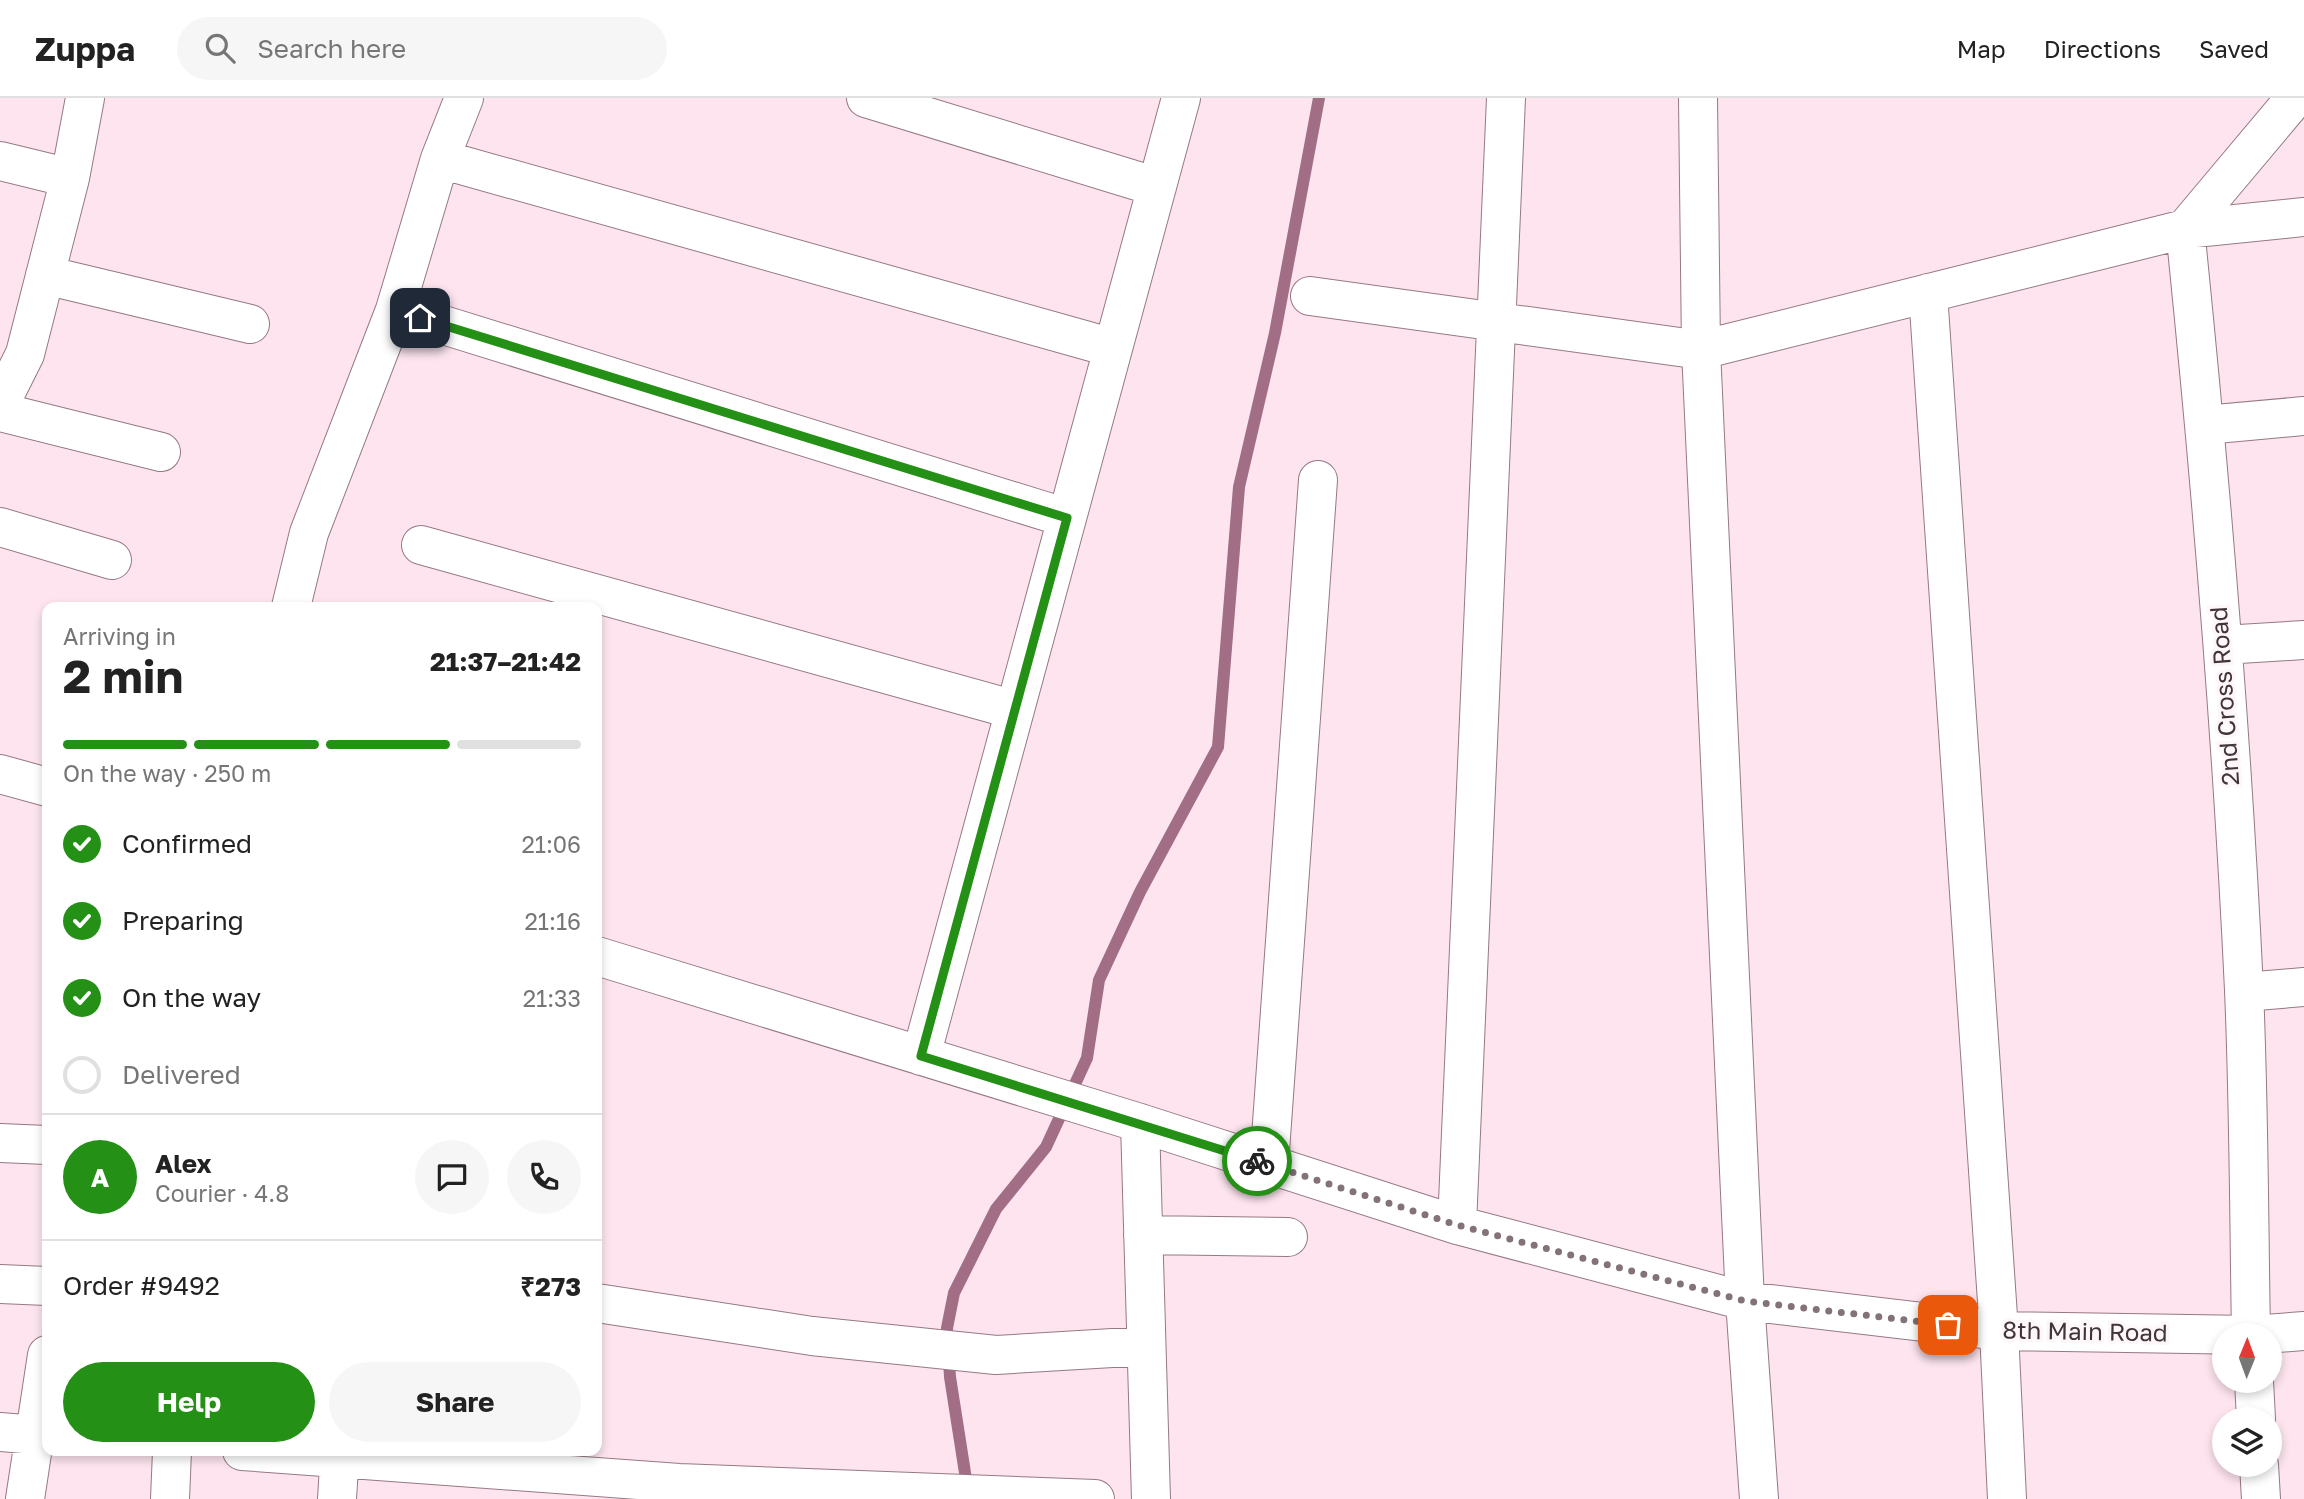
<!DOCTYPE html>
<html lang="en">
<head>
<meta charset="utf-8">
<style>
  body { margin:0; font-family:"Golos Text",sans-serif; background:#f6f6f6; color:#222; height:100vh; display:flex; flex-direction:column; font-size:26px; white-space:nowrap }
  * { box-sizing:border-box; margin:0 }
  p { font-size:23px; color:#767676 }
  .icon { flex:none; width:38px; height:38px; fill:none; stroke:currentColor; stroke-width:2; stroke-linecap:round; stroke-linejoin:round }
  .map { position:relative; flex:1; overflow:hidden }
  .panel { position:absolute; left:42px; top:504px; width:560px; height:854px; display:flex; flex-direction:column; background:#fff; border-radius:14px; box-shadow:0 4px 10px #0003 }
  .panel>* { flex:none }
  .needle { width:46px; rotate:1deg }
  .fabs { position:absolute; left:2212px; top:1225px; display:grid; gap:14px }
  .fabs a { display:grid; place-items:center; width:70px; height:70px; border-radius:50%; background:#fff; box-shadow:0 4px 10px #0003; font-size:35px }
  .pin { position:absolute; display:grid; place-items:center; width:60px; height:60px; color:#fff; margin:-30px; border-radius:14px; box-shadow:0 4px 10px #0006 }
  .courier { position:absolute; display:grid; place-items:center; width:70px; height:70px; margin:-35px; border:5px solid #249015; border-radius:50%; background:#fff; color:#222; box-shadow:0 2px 9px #0007 }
  .overview em { font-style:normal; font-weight:700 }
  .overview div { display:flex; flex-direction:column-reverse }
  .overview { display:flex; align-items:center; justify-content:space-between; height:119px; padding:0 21px }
  h1 { font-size:46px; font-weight:700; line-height:52px }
  .bar { display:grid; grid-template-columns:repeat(4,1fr); gap:10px 7px; align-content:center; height:84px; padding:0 21px }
  .bar i { height:9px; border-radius:5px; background:#e0e0e0 }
  .bar .current { background:#249015 }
  .bar p { grid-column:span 4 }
  .line { display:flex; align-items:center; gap:18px; padding:0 21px; border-top:2px solid #e0e0e0 }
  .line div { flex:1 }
  .round { display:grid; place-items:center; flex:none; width:74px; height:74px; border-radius:37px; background:#f6f6f6 }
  ol { padding:0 21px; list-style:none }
  li { display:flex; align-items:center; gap:21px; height:77px }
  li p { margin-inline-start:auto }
  li .icon { padding:7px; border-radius:50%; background:#249015; color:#fff; stroke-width:4 }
  li:last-child { color:#767676 }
  li i { width:38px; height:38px; border:4px solid #e0e0e0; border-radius:50% }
  .action { display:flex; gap:14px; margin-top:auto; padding:14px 21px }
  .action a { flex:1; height:80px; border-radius:42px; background:#249015; color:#fff; font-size:28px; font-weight:700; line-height:80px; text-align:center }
  .action a+a { background:#f6f6f6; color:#222 }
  header { display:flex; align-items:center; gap:42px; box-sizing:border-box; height:98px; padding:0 35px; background:#fff; border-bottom:2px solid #e0e0e0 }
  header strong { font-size:33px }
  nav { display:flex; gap:38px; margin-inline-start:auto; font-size:24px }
  .search { width:490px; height:63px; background:#f6f6f6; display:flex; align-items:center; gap:18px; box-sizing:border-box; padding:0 24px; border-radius:38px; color:#767676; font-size:26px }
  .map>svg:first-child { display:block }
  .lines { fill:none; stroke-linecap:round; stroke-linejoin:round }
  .stream { stroke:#a26e85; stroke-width:12 }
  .minor-casing { stroke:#957985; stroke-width:40 }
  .minor { stroke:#fff; stroke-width:38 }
  .done { stroke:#837279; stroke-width:7; stroke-dasharray:0 12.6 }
  .route { stroke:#249015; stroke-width:9 }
  .labels { text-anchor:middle; stroke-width:7; stroke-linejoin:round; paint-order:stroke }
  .street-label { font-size:24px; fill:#41353a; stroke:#fef7fa }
</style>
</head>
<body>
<header>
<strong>Zuppa</strong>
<div class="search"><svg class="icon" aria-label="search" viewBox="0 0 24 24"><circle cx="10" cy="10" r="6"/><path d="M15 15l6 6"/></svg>Search here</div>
<nav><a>Map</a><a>Directions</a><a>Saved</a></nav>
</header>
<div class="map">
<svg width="2304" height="1401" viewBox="0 0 2304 1401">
  <rect width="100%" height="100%" fill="#fde4ee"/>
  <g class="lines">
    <!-- stream -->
    <path class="stream" d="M968,1394L950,1279L947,1230L954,1195L996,1111L1046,1049L1087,960L1099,882L1140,794L1218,649L1239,389L1275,235L1319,0"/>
    <defs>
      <path id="minor" d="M866,0L1157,89
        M1698,0L1701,252L1745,1203L1759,1401
        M440,61L1113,250
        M0,63L70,80
        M45,177L250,226
        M1928,195L1999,1233L2007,1401
        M1310,198L1701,252L2185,131L2304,119
        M395,212L1067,420
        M0,306L25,256L70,80L85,0
        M0,314L161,354
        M2205,327L2304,318
        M0,429L112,462
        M421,447L1015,612
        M291,509L309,435L395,212L440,61L464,0
        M2223,547L2304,542
        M0,676L47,689
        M597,858L1140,1025L1457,1127L1745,1203L1999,1233L2251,1237L2304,1233
        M2244,894L2304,889
        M921,958L1181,0
        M1140,1025L1151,1401
        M0,1045L47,1047
        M1269,1067L1318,382
        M1457,1127L1506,0
        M1143,1137L1288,1139
        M0,1186L47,1188
        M597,1205L812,1238L996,1257L1146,1248
        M2251,1237C2249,1122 2249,1007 2244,892C2232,638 2211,384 2185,131L2295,0
        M2254,1283L2256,1321
        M0,1334L47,1338
        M242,1353L679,1385L1095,1401
        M2259,1367L2261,1401
        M25,1401L47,1257
        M170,1401L172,1353
        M337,1401L340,1353"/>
    </defs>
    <!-- minor casing -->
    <use href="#minor" class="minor-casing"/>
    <!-- minor -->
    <use href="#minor" class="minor"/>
  </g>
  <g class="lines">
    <!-- done -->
    <path class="done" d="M1257,1063L1457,1127L1745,1203L1948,1227"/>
    <!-- route -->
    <path class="route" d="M420,220L1067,420L921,958L1257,1063"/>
  </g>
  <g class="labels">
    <!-- street labels -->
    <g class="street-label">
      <text transform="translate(2225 598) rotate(-94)" y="8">2nd Cross Road</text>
      <text transform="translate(2085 1234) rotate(1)" y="8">8th Main Road</text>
    </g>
  </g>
</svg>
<div class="fabs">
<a><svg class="needle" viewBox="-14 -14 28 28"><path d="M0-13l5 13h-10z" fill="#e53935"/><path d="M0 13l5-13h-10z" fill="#767676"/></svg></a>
<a><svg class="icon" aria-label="layers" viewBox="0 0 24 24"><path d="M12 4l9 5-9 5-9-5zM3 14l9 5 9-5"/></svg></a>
</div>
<div class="pin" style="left:1948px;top:1227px;background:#ea580c"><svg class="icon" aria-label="bag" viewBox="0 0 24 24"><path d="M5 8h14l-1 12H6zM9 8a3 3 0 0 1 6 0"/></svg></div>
<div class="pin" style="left:420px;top:220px;background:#1f2937"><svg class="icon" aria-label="home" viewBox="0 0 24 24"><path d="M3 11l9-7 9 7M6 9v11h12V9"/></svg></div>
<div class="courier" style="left:1257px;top:1063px"><svg class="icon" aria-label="bike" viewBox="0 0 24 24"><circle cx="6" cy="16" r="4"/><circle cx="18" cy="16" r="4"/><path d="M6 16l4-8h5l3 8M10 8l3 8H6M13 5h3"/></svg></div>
<section class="panel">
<div class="overview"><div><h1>2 min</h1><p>Arriving in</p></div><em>21:37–21:42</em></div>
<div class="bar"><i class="current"></i><i class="current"></i><i class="current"></i><i></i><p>On the way · 250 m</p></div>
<ol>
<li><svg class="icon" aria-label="check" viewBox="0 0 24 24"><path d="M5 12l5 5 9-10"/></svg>Confirmed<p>21:06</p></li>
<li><svg class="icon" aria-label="check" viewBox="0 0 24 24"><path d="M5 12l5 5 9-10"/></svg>Preparing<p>21:16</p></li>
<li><svg class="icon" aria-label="check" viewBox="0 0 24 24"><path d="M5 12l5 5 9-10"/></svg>On the way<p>21:33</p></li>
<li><i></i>Delivered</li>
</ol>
<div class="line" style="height:126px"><b class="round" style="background:#249015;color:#fff">A</b><div><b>Alex</b><p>Courier · 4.8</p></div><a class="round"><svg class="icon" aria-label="chat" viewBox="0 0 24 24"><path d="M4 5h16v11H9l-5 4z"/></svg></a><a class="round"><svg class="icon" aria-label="phone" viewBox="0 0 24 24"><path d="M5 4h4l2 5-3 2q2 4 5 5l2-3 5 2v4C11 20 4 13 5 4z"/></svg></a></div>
<div class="line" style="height:91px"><div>Order #9492</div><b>₹273</b></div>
<div class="action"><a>Help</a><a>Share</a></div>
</section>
</div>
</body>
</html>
